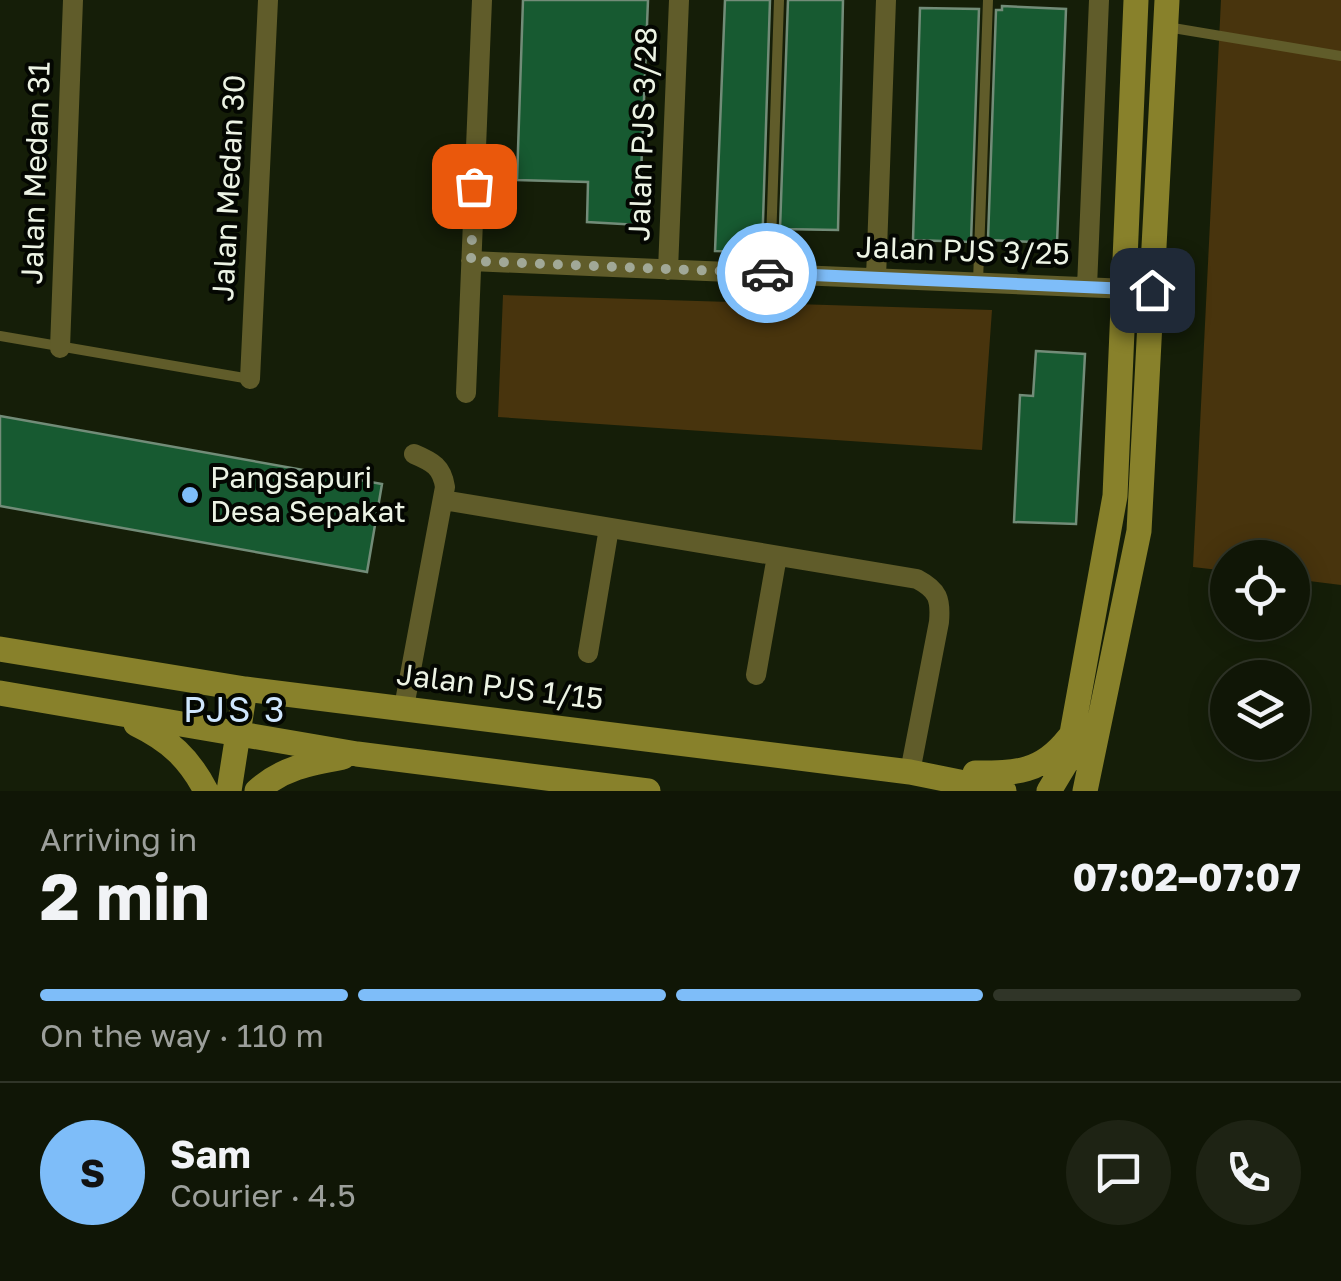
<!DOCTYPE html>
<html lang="en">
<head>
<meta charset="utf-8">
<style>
  body { margin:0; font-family:"Golos Text",sans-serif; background:#1e2314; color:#f1f3f6; height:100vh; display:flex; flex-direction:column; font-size:38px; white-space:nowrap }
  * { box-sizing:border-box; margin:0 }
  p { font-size:32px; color:#9c9f9b }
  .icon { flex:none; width:55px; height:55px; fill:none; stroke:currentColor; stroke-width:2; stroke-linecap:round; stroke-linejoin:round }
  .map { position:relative; height:791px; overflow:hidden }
  .drawer { display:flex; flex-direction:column; background:#101606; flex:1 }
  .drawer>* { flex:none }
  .tools { position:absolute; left:1210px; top:540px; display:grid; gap:20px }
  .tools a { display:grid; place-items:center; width:100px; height:100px; border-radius:50%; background:#101606; box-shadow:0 5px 25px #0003,0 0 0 2px #303528; font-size:50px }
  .pin { position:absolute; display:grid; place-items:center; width:85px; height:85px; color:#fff; margin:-42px; border-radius:20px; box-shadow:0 5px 15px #0006 }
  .courier { position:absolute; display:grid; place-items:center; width:100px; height:100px; margin:-50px; border:8px solid #7ebdf9; border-radius:50%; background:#fff; color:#222; box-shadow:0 2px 12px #0007 }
  .head em { font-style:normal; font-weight:700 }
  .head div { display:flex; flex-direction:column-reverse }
  .head { display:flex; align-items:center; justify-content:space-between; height:170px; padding:0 40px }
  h1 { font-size:65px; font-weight:700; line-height:75px }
  .bar { display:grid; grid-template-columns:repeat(4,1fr); gap:15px 10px; align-content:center; height:120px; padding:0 40px }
  .bar i { height:12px; border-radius:8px; background:#303528 }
  .bar .selected { background:#7ebdf9 }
  .bar p { grid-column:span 4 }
  .line { display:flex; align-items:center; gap:25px; padding:0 40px; border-top:2px solid #303528 }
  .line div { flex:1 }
  .round { display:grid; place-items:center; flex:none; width:105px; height:105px; border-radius:52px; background:#1e2314 }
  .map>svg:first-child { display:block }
  .green { fill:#48340d }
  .building { fill:#175a31; stroke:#728c78; stroke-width:2.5 }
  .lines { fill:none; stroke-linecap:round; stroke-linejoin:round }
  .lane { stroke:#605c2a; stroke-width:10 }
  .street { stroke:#605c2a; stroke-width:20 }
  .secondary { stroke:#88812b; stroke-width:25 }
  .done { stroke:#a1a897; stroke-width:10; stroke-dasharray:0 18 }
  .route { stroke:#7ebdf9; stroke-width:12 }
  .poi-dot { fill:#7ebdf9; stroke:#040702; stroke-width:4 }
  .labels { text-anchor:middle; stroke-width:8; stroke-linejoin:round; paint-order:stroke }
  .street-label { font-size:30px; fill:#ecf3e4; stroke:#040702 }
  .poi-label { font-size:30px; fill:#ecf3e4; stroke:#040702; text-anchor:start }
  .quarter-label { font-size:35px; letter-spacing:2.5px; fill:#cfe6fd; stroke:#040702 }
</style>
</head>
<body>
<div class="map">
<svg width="1341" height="791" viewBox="0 0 1341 791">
  <rect width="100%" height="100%" fill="#151e08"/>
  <!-- green -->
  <path class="green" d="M1221,0H1341V585L1293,579L1292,558H1228L1227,571L1193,567Z
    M503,295L992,310L982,450L498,417Z"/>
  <!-- building -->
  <path class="building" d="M523,0H648L639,225L587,222L588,182L517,180Z
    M725,0H770L762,252L715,251Z
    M788,0H843L838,230L780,229Z
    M1002,6L1066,9L1057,243L988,240L996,10H1002Z
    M920,8L979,9L971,242L913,240Z
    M1036,351L1085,354L1076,524L1014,522L1020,395L1033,396Z
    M0,416L382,484L367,572L0,506Z"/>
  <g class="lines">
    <!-- lane -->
    <path class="lane" d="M1167,27L1341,56
      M770,273L779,0
      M978,282L988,0
      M0,336L250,379"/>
    <!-- street -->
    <path class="street" d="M471,261L1152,290
      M668,270L679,0
      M876,278L886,0
      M1087,287L1099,0
      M60,348L73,0
      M250,379L268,0
      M466,393L482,0
      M443,500L917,579C938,590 941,599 939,622L910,772
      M588,653L609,528
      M756,675L777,556
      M404,707L445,487C442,467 433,462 414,454"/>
    <!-- secondary -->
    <path class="secondary" d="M0,649L245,689L910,772L1004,791
      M0,693L357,754L648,791
      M136,724C169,740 189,758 206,791
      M975,773C1016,773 1041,773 1068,739
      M229,791L245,689
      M257,791C282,768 310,763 343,757
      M1049,791L1067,761L1115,496L1136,0
      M1085,791L1139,531L1167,0"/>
  </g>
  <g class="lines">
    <!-- done -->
    <path class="done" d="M474,186L471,261L767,273"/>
    <!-- route -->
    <path class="route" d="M767,273L1152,290"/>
  </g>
  <!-- markers -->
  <circle class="poi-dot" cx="190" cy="495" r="10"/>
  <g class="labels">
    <!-- street labels -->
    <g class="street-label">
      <text transform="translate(643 134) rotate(-88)" y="10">Jalan PJS 3/28</text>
      <text transform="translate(36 173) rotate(-88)" y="10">Jalan Medan 31</text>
      <text transform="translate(229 188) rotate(-87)" y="10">Jalan Medan 30</text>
      <text transform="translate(963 251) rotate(2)" y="10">Jalan PJS 3/25</text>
      <text transform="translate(500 687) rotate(7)" y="10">Jalan PJS 1/15</text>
    </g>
    <!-- poi labels -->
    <g class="poi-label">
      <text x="210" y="488">Pangsapuri<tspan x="210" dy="34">Desa Sepakat</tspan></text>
    </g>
    <!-- quarter labels -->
    <g class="quarter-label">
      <text x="235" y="722">PJS 3</text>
    </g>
  </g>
</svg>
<div class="tools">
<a><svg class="icon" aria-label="locate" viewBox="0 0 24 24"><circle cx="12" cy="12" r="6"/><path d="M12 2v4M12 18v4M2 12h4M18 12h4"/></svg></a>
<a><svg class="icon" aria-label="layers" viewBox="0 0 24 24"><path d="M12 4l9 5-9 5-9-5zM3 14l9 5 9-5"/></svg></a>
</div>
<div class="pin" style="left:474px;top:186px;background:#ea580c"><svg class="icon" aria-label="bag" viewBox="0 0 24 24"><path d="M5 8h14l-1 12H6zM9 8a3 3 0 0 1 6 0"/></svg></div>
<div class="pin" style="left:1152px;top:290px;background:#1f2937"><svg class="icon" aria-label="home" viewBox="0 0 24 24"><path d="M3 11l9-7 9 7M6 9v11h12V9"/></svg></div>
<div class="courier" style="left:767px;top:273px"><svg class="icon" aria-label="car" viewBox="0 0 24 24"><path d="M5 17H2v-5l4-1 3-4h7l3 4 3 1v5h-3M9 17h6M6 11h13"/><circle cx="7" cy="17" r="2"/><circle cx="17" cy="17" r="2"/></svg></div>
</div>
<section class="drawer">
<div class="head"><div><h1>2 min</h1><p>Arriving in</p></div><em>07:02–07:07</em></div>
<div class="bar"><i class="selected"></i><i class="selected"></i><i class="selected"></i><i></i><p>On the way · 110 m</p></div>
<div class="line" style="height:180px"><b class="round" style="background:#7ebdf9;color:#111">S</b><div><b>Sam</b><p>Courier · 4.5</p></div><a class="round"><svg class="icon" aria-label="chat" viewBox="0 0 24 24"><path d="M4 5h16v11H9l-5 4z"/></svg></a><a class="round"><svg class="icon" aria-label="phone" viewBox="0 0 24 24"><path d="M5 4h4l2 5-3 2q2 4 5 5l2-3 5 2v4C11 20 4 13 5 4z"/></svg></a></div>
</section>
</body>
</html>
